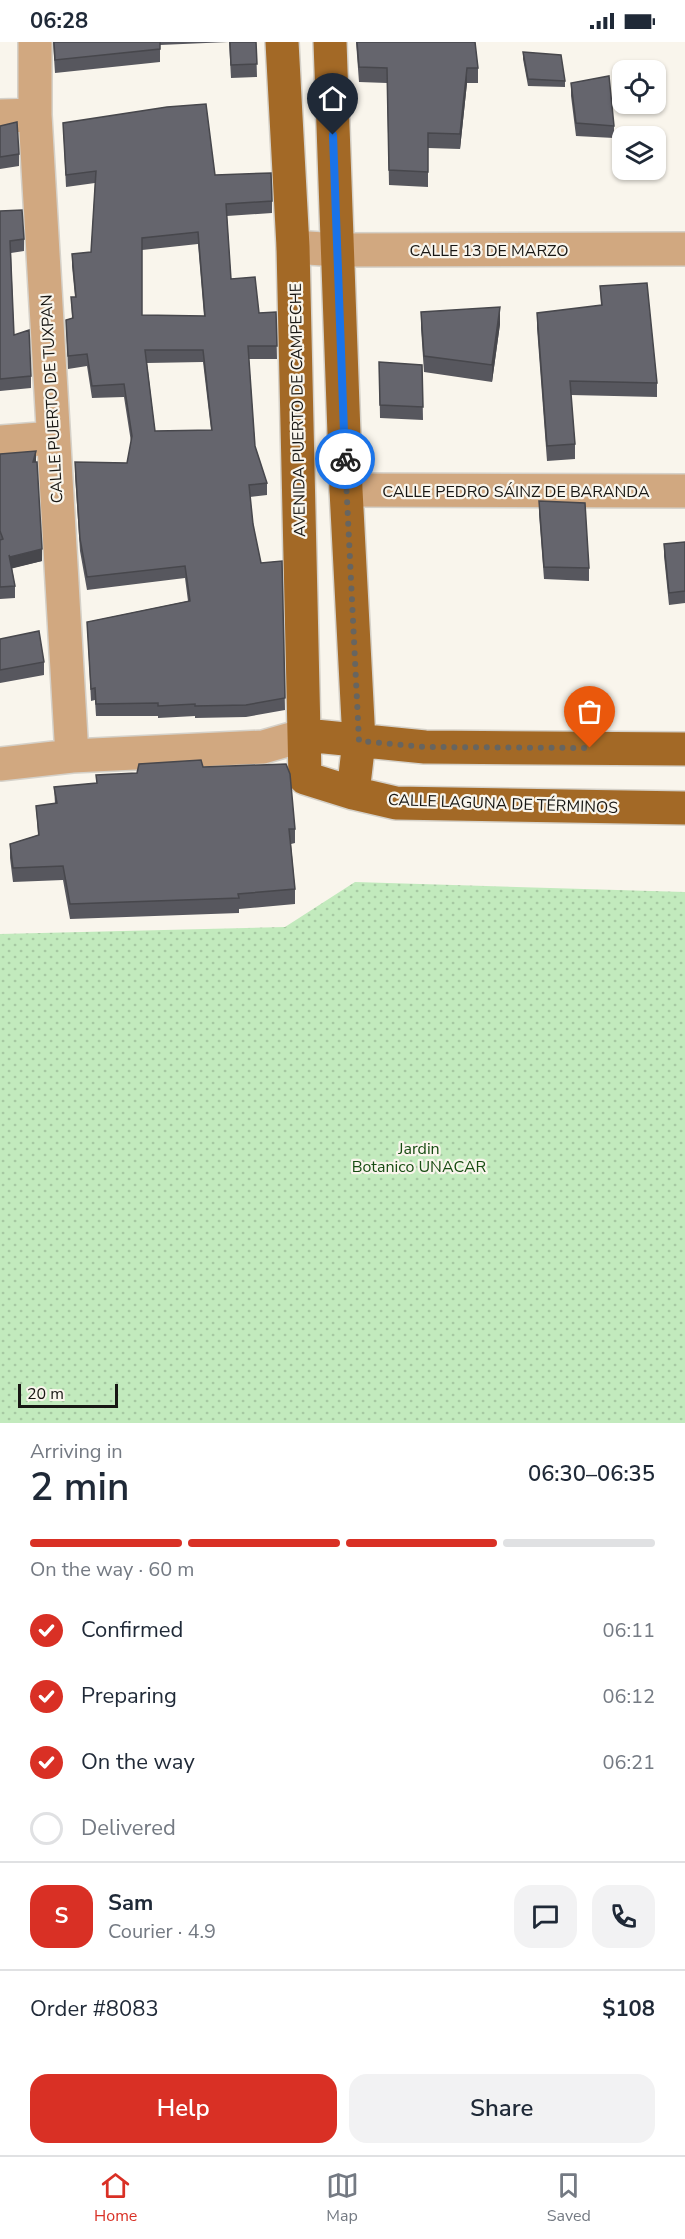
<!DOCTYPE html>
<html lang="en">
<head>
<meta charset="utf-8">
<style>
  body { margin:0; font-family:"Nunito Sans",sans-serif; background:#f2f2f3; color:#1f2937; height:100vh; display:flex; flex-direction:column; font-size:22px; white-space:nowrap }
  * { box-sizing:border-box; margin:0 }
  p { font-size:20px; color:#747a83 }
  .icon { flex:none; width:33px; height:33px; fill:none; stroke:currentColor; stroke-width:2; stroke-linecap:round; stroke-linejoin:round }
  .map { position:relative; height:1381px; overflow:hidden }
  .details { display:flex; flex-direction:column; background:#fff; flex:1 }
  .details>* { flex:none }
  .fabs { position:absolute; left:612px; top:18px; display:grid; gap:12px }
  .fabs a { display:grid; place-items:center; width:54px; height:54px; border-radius:12px; background:#fff; box-shadow:0 2px 4px #0004; font-size:30px }
  .scale { position:absolute; left:18px; bottom:15px; width:100px; box-sizing:border-box; padding-left:6px; border:3px solid #181714; border-top:0; font-size:16px; line-height:21px; white-space:nowrap; color:#181714; -webkit-text-stroke:4px #f9f5ec; paint-order:stroke }
  .pin { position:absolute; display:grid; place-items:center; width:51px; height:51px; color:#fff; margin:-62px -26px; border-radius:50% 50% 50% 0; rotate:-45deg; box-shadow:0 0 6px #0007 }
  .pin .icon { rotate:45deg }
  .courier { position:absolute; display:grid; place-items:center; width:60px; height:60px; margin:-30px; border:4px solid #1a73e8; border-radius:50%; background:#fff; color:#222; box-shadow:0 2px 8px #0007 }
  .headline em { font-style:normal; font-weight:600 }
  .headline div { display:flex; flex-direction:column-reverse }
  .headline { display:flex; align-items:center; justify-content:space-between; height:102px; padding:0 30px }
  h1 { font-size:39px; font-weight:600; line-height:45px }
  .bar { display:grid; grid-template-columns:repeat(4,1fr); gap:9px 6px; align-content:center; height:72px; padding:0 30px }
  .bar i { height:8px; border-radius:4px; background:#e0e1e3 }
  .bar .selected { background:#d93025 }
  .bar p { grid-column:span 4 }
  .line { display:flex; align-items:center; gap:15px; padding:0 30px; border-top:2px solid #e0e1e3 }
  .line div { flex:1 }
  .round { display:grid; place-items:center; flex:none; width:63px; height:63px; border-radius:18px; background:#f2f2f3 }
  ol { padding:0 30px; list-style:none }
  li { display:flex; align-items:center; gap:18px; height:66px }
  li p { margin-inline-start:auto }
  li .icon { padding:6px; border-radius:50%; background:#d93025; color:#fff; stroke-width:4 }
  li:last-child { color:#747a83 }
  li i { width:33px; height:33px; border:3px solid #e0e1e3; border-radius:50% }
  .button { display:flex; gap:12px; margin-top:auto; padding:12px 30px }
  .button a { flex:1; height:69px; border-radius:18px; background:#d93025; color:#fff; font-size:24px; font-weight:600; line-height:69px; text-align:center }
  .button a+a { background:#f2f2f3; color:#1f2937 }
  .status { display:flex; justify-content:space-between; align-items:center; height:42px; padding:0 30px; background:#fff; direction:ltr }
  .status svg { height:16px; fill:currentColor }
  .tab-bar { display:flex; justify-content:space-around; align-items:center; height:84px; border-top:2px solid #e0e1e3; background:#fff; font-size:16px; color:#747a83 }
  .tab-bar a { display:grid; justify-items:center; gap:3px }
  .tab-bar .selected { color:#d93025 }
  .map>svg:first-child { display:block }
  .park { fill:url(#park-dots) }
  .lines { fill:none; stroke-linecap:round; stroke-linejoin:round }
  .minor-casing { stroke:#d5d1c9; stroke-width:36 }
  .major-casing { stroke:#d5d1c9; stroke-width:36 }
  .minor { stroke:#d1a880; stroke-width:33 }
  .major { stroke:#a36926; stroke-width:33 }
  .wall { fill:#57575e; fill-rule:evenodd }
  .shaded-wall { fill:#47474c }
  .building { fill:#65656d; stroke:#47474c; stroke-width:1.5; fill-rule:evenodd }
  .done { stroke:#676560; stroke-width:6; stroke-dasharray:0 10.8 }
  .route { stroke:#1a73e8; stroke-width:8 }
  .labels { text-anchor:middle; stroke-width:4.5; stroke-linejoin:round; paint-order:stroke }
  .street-label { font-size:16px; fill:#181714; stroke:#f9f5ec }
  .park-label { font-size:16px; fill:#174c12; stroke:#f9f5ec }
</style>
</head>
<body>
<div class="status"><b>06:28</b><svg viewBox="0 0 49 12"><path d="M0 12V9h3v3zM5 12V6h3v6zM10 12V3h3v9zM15 12V0h3v12zM26 1h20v11H26zM47 4h2v5h-2z"/></svg></div>
<div class="map">
<svg width="685" height="1381" viewBox="0 0 685 1381">
  <defs>
    <pattern id="park-dots" width="8" height="8" patternUnits="userSpaceOnUse" patternTransform="scale(1.5)"><rect width="8" height="8" fill="#c2eabd"/><path d="M2 2h.1M6 6h.1" fill="none" stroke="#a6c8a2" stroke-width="1.8" stroke-linecap="round"/></pattern>
  </defs>
  <rect width="100%" height="100%" fill="#f9f5ec"/>
  <!-- park -->
  <path class="park" d="M355,840L685,850V1381H0V892L285,885Z"/>
  <g class="lines">
    <defs>
      <path id="minor" d="M35,0V73L72,714
        M0,74L35,73
        M293,205L338,208L685,207
        M0,400L53,396
        M346,448L685,449
        M0,722L72,714L263,705L305,693"/>
      <path id="major" d="M282,0L293,205L305,736L353,751L396,761L685,766
        M330,0L346,448L359,699L353,751
        M305,693L425,705L685,707"/>
    </defs>
    <!-- minor casing -->
    <use href="#minor" class="minor-casing"/>
    <!-- major casing -->
    <use href="#major" class="major-casing"/>
    <!-- minor -->
    <use href="#minor" class="minor"/>
    <!-- major -->
    <use href="#major" class="major"/>
  </g>
  <!-- wall -->
  <path class="wall" d="M53,0H256L257,35L231,36L229,0L160,3V20L55,31Z
    M356,0H475L478,26V41H467L460,107L428,106V145L389,143L387,41L359,40Z
    M523,10L565,39V45L528,44L523,17Z
    M571,41L614,84V96L576,94L571,54Z
    M63,81L215,133L272,159V171L227,174L231,237L259,271L276,270L277,317H249L255,404L267,441V453L250,455L253,482L261,521L282,519L285,668L246,675L195,676V674L158,676V674H96L95,658L91,659L87,580L188,559L185,536L87,548L80,509L75,433V420L127,421L131,400L124,355L92,356L87,324L68,327L66,278L72,276L71,255H75L72,224V212L91,210L95,141L66,145ZM198,202L204,274L142,273V208ZM203,320L211,388L155,389L147,321Z
    M0,84L19,112V124L0,127Z
    M0,169L24,197V209L11,211L14,293L31,334V346L0,349Z
    M600,244L657,341V355L571,353L575,402V417L547,419L537,286V271L601,264Z
    M421,270L500,282L492,340L424,330L421,286Z
    M379,320L422,323L423,378L380,376Z
    M0,412L36,420L42,519L12,526L15,544V556L0,557Z
    M539,459L589,526V539L544,537L539,472Z
    M685,500V561L669,563L664,514V502Z
    M0,597L44,620V633L0,641Z
    M203,725L295,787V801L291,802L295,847V862L239,867V871L70,877L63,838L13,840L10,816V802L38,793L36,764L55,762L54,745L96,741L137,731Z"/>
  <!-- shaded-wall -->
  <path class="shaded-wall" d="M467,26V41L460,107V92Z
    M500,265V282L492,340V323Z
    M36,409V421L33,420Z
    M42,507V519L10,527V515Z"/>
  <!-- building -->
  <path class="building" d="M54,0H160V7L55,18Z
    M230,0H256L257,22L231,23Z
    M357,0H475L478,26H467L460,92L428,91V130L389,128L387,26L359,25Z
    M523,10L561,13L565,39L528,37Z
    M609,34L614,84L576,81L571,41Z
    M206,62L215,133L271,131L272,159L226,162L231,237L255,235L259,271L276,270L277,304H248L255,404L267,441L249,443L253,482L261,521L282,519L285,656L246,663L195,664V662L158,664V661L96,662L95,646L91,647L87,580L190,559L185,524L87,535L80,497L75,420L127,421L132,394L124,342L92,344L87,312L68,314L66,278L73,276L71,255H76L72,212L91,210L96,129L66,133L63,81L167,65ZM198,190L205,274L142,273V196ZM145,308H203L212,388L155,389Z
    M17,80L19,112L0,115V84Z
    M22,168L24,197L10,199L14,293L29,288L31,334L0,337V169Z
    M647,241L657,341L570,339L575,402L547,404L537,271L602,263L600,244Z
    M500,265L492,323L424,314L421,270Z
    M379,320L422,323L423,365L380,363Z
    M36,409L33,420H37L42,507L10,515L9,513L15,544L0,545V498L3,497L0,489V412Z
    M539,459L585,461L589,526L544,525Z
    M685,500V549L669,551L664,502Z
    M39,589L44,620L0,628V597Z
    M201,718L203,725L286,722L290,732L295,787H289L295,847L238,852L239,856L70,862L63,824L13,826L10,802L39,793L36,764L57,761L54,745L97,741L96,733L137,731L139,722Z"/>
  <g class="lines">
    <!-- done -->
    <path class="done" d="M345,417L359,699L425,705L590,706"/>
    <!-- route -->
    <path class="route" d="M333,93L345,417"/>
  </g>
  <g class="labels">
    <!-- street labels -->
    <g class="street-label">
      <text x="489" y="214">CALLE 13 DE MARZO</text>
      <text transform="translate(51 357) rotate(-93)" y="6">CALLE PUERTO DE TUXPAN</text>
      <text transform="translate(297 368) rotate(-91)" y="6">AVENIDA PUERTO DE CAMPECHE</text>
      <text x="516" y="455">CALLE PEDRO SÁINZ DE BARANDA</text>
      <text transform="translate(503 761) rotate(2)" y="6">CALLE LAGUNA DE TÉRMINOS</text>
    </g>
    <!-- park labels -->
    <g class="park-label">
      <text x="419" y="1112">Jardin<tspan x="419" dy="18">Botanico UNACAR</tspan></text>
    </g>
  </g>
</svg>
<div class="fabs">
<a><svg class="icon" aria-label="locate" viewBox="0 0 24 24"><circle cx="12" cy="12" r="6"/><path d="M12 2v4M12 18v4M2 12h4M18 12h4"/></svg></a>
<a><svg class="icon" aria-label="layers" viewBox="0 0 24 24"><path d="M12 4l9 5-9 5-9-5zM3 14l9 5 9-5"/></svg></a>
</div>
<div class="scale">20 m</div>
<div class="pin" style="left:590px;top:706px;background:#ea580c"><svg class="icon" aria-label="bag" viewBox="0 0 24 24"><path d="M5 8h14l-1 12H6zM9 8a3 3 0 0 1 6 0"/></svg></div>
<div class="pin" style="left:333px;top:93px;background:#1f2937"><svg class="icon" aria-label="home" viewBox="0 0 24 24"><path d="M3 11l9-7 9 7M6 9v11h12V9"/></svg></div>
<div class="courier" style="left:345px;top:417px"><svg class="icon" aria-label="bike" viewBox="0 0 24 24"><circle cx="6" cy="16" r="4"/><circle cx="18" cy="16" r="4"/><path d="M6 16l4-8h5l3 8M10 8l3 8H6M13 5h3"/></svg></div>
</div>
<section class="details">
<div class="headline"><div><h1>2 min</h1><p>Arriving in</p></div><em>06:30–06:35</em></div>
<div class="bar"><i class="selected"></i><i class="selected"></i><i class="selected"></i><i></i><p>On the way · 60 m</p></div>
<ol>
<li><svg class="icon" aria-label="check" viewBox="0 0 24 24"><path d="M5 12l5 5 9-10"/></svg>Confirmed<p>06:11</p></li>
<li><svg class="icon" aria-label="check" viewBox="0 0 24 24"><path d="M5 12l5 5 9-10"/></svg>Preparing<p>06:12</p></li>
<li><svg class="icon" aria-label="check" viewBox="0 0 24 24"><path d="M5 12l5 5 9-10"/></svg>On the way<p>06:21</p></li>
<li><i></i>Delivered</li>
</ol>
<div class="line" style="height:108px"><b class="round" style="background:#d93025;color:#fff">S</b><div><b>Sam</b><p>Courier · 4.9</p></div><a class="round"><svg class="icon" aria-label="chat" viewBox="0 0 24 24"><path d="M4 5h16v11H9l-5 4z"/></svg></a><a class="round"><svg class="icon" aria-label="phone" viewBox="0 0 24 24"><path d="M5 4h4l2 5-3 2q2 4 5 5l2-3 5 2v4C11 20 4 13 5 4z"/></svg></a></div>
<div class="line" style="height:78px"><div>Order #8083</div><b>$108</b></div>
<div class="button"><a>Help</a><a>Share</a></div>
</section>
<nav class="tab-bar">
<a class="selected"><svg class="icon" aria-label="home" viewBox="0 0 24 24"><path d="M3 11l9-7 9 7M6 9v11h12V9"/></svg>Home</a>
<a><svg class="icon" aria-label="map" viewBox="0 0 24 24"><path d="M3 6l6-2 6 2 6-2v14l-6 2-6-2-6 2zM9 4v14M15 6v14"/></svg>Map</a>
<a><svg class="icon" aria-label="saved" viewBox="0 0 24 24"><path d="M7 4h10v16l-5-4-5 4z"/></svg>Saved</a>
</nav>
</body>
</html>
